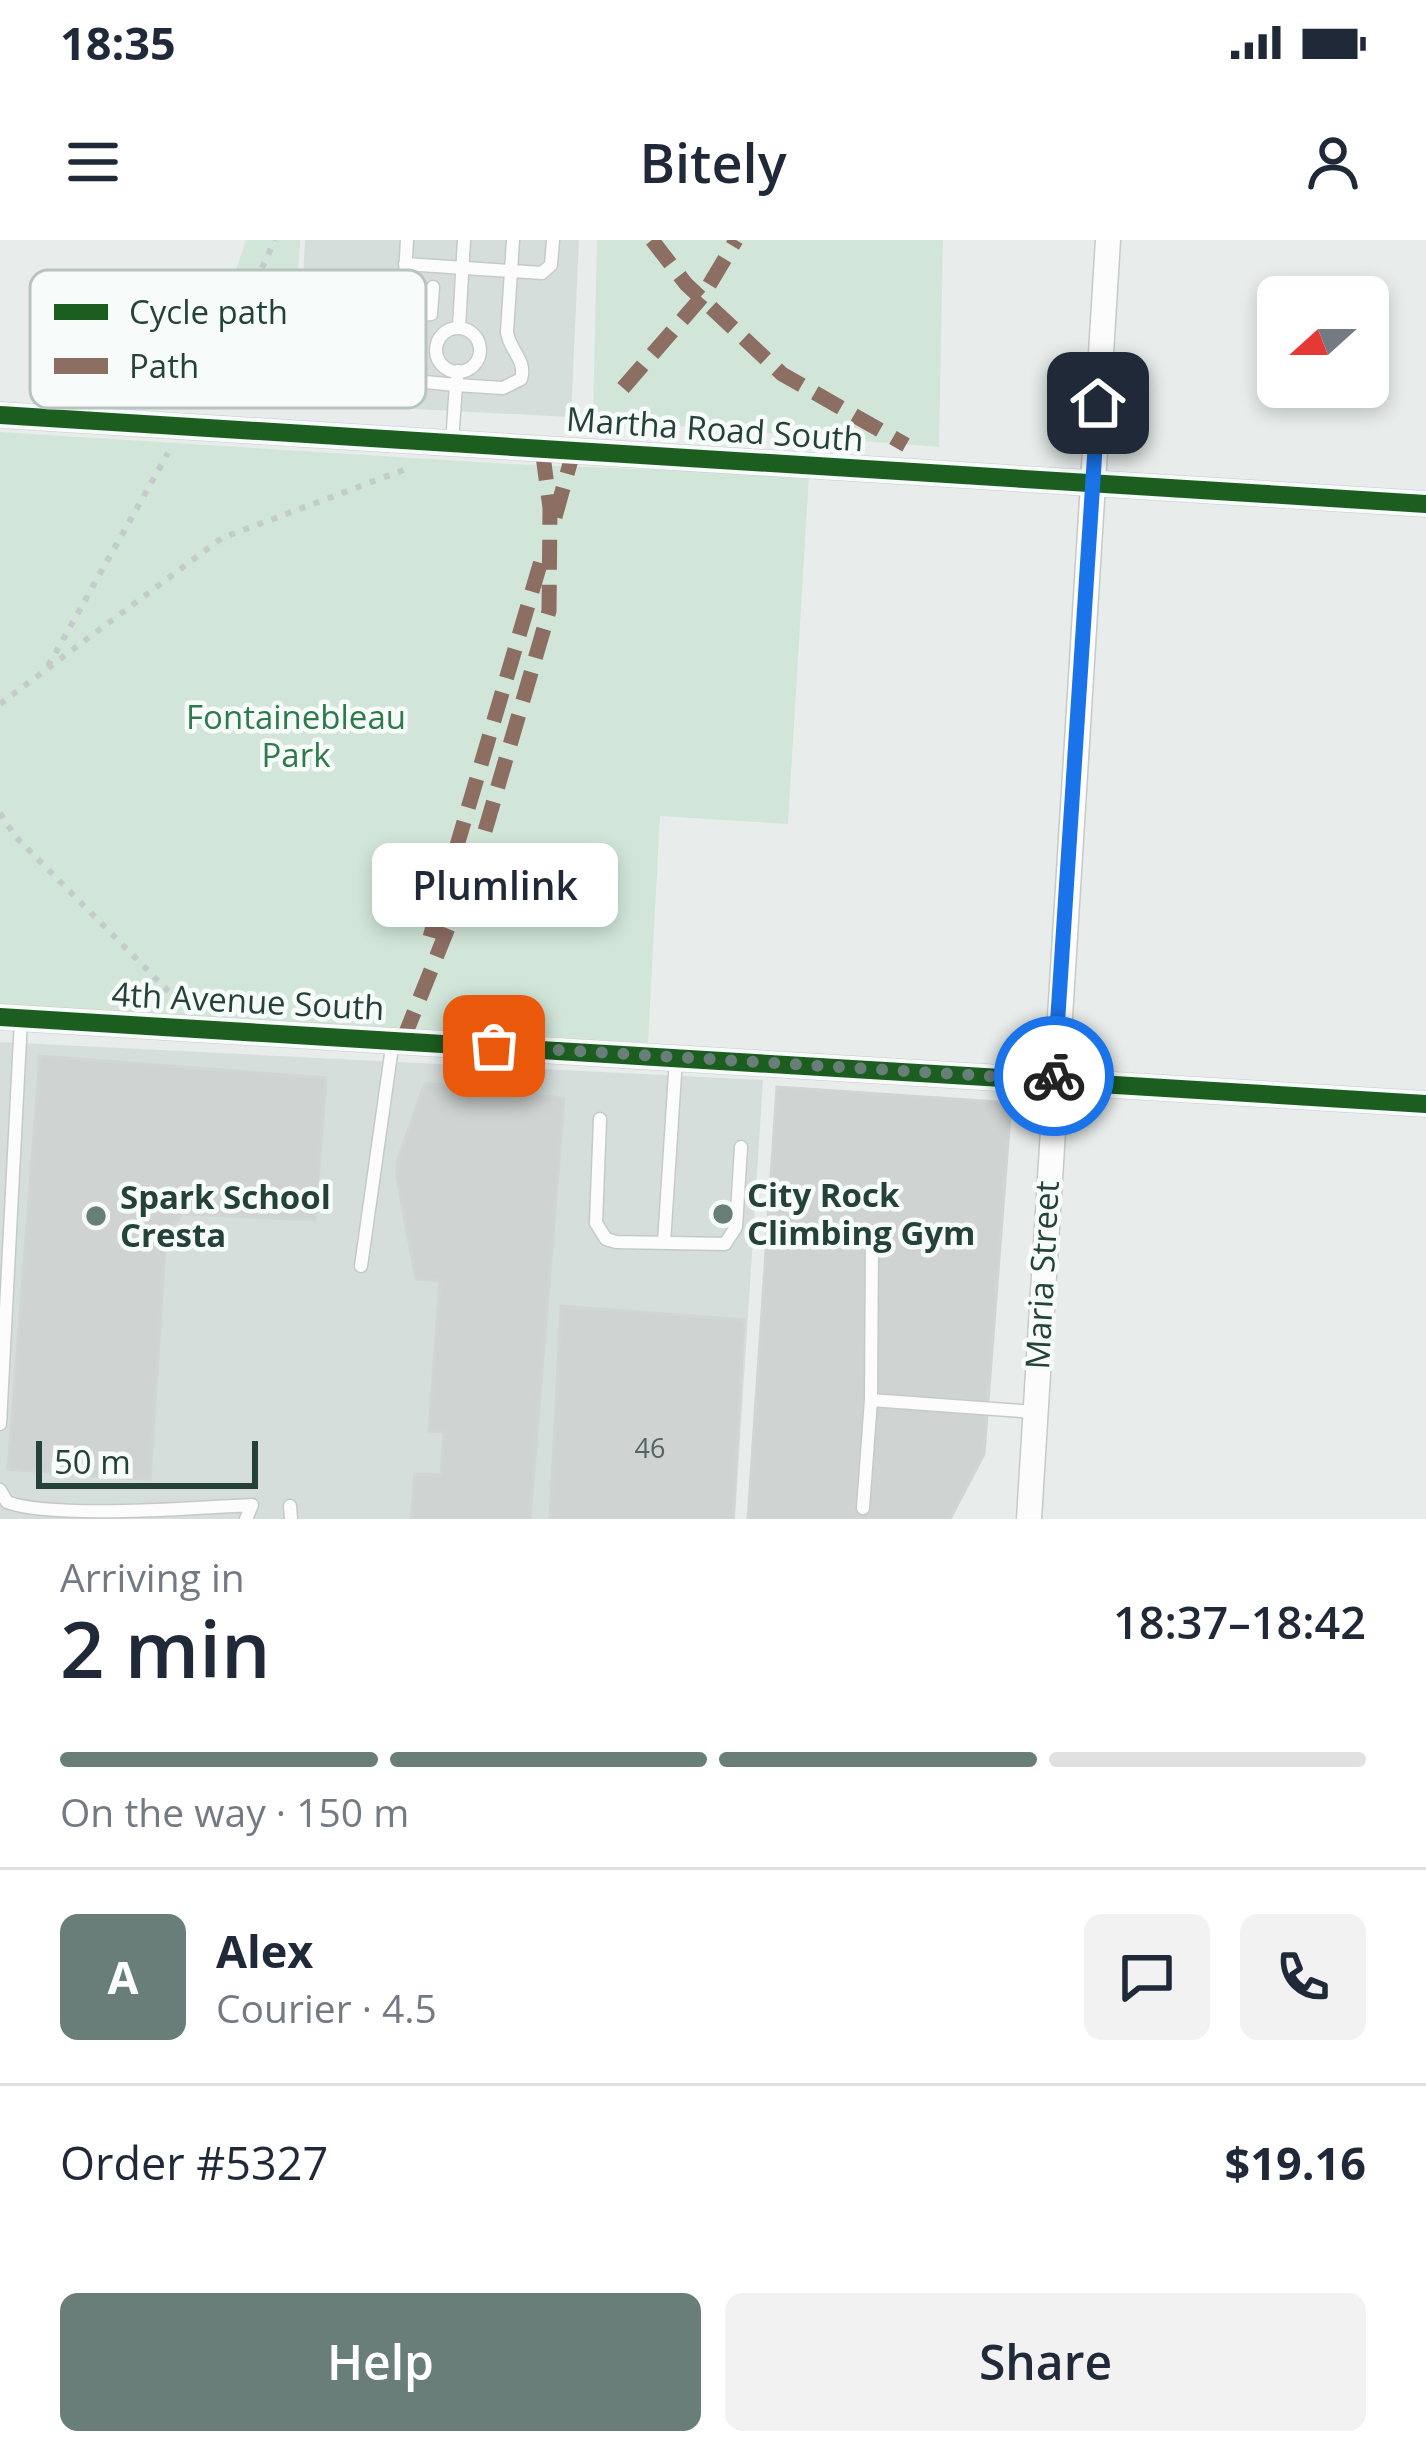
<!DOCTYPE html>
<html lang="en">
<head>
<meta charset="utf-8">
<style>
  body { margin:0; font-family:"Open Sans",sans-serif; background:#f2f2f3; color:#1f2937; height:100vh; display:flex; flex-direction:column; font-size:45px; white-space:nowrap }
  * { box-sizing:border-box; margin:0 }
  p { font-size:39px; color:#747a83 }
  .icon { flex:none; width:66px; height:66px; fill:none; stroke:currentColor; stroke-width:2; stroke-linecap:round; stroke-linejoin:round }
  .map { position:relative; height:1279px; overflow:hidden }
  .drawer { display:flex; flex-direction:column; background:#fff; flex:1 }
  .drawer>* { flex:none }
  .needle { width:78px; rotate:249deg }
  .controls { position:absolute; left:1257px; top:36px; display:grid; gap:24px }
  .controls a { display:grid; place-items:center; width:132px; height:132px; border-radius:18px; background:#fff; box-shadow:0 6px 18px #0003; font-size:60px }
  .scale { position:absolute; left:36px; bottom:30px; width:222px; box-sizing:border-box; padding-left:12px; border:6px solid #24423a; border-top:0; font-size:33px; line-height:42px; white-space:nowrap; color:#24423a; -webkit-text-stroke:9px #f7fbf9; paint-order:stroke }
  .pin { position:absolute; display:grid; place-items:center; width:102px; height:102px; color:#fff; margin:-51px; border-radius:24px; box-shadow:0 6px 18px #0006 }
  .courier { position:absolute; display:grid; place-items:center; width:120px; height:120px; margin:-60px; border:9px solid #1a73e8; border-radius:50%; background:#fff; color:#222; box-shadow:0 3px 15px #0007 }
  .bubble { position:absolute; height:84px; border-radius:18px; background:#fff; box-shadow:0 6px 18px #0003; font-size:39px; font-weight:600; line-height:84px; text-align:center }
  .headline em { font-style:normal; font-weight:600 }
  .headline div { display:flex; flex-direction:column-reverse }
  .headline { display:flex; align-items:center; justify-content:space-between; height:204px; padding:0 60px }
  h1 { font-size:78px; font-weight:600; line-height:90px }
  .bar { display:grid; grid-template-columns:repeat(4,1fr); gap:18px 12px; align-content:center; height:144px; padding:0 60px }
  .bar i { height:15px; border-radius:9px; background:#e0e1e3 }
  .bar .on { background:#697e78 }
  .bar p { grid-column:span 4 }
  .line { display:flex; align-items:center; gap:30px; padding:0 60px; border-top:3px solid #e0e1e3 }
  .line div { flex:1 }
  .round { display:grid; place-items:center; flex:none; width:126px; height:126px; border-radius:18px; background:#f2f2f3 }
  .cta { display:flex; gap:24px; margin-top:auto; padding:24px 60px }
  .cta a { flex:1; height:138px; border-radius:18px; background:#697e78; color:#fff; font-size:48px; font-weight:600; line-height:138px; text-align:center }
  .cta a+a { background:#f2f2f3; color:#1f2937 }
  .status { display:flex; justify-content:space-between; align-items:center; height:84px; padding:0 60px; background:#fff; direction:ltr }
  .status svg { height:33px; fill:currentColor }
  header { display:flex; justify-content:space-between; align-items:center; height:156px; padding:0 60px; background:#fff; font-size:54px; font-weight:600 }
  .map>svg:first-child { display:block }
  .built { fill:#d6dedb }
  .green { fill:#d1e6d8 }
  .building { fill:#cfd4d2; stroke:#d1d6d4; stroke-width:3 }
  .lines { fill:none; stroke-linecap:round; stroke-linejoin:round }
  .service-casing { stroke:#c5cac8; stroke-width:15 }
  .minor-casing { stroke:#c5cac8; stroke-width:27 }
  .path { stroke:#c3ccca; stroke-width:6; stroke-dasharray:6 9; stroke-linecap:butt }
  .service { stroke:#fcfcfc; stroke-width:12 }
  .minor { stroke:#fcfcfc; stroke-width:24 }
  .quiet { stroke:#8d6e63; stroke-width:15; stroke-dasharray:30 15; stroke-linecap:butt }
  .cycleway-casing { stroke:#f7fbf9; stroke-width:26 }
  .cycleway { stroke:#1b5e20; stroke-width:18 }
  .done { stroke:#697e78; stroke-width:12; stroke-dasharray:0 21.6 }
  .route { stroke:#1a73e8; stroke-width:15 }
  .poi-dot { fill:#697e78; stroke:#f7fbf9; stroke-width:4.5 }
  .labels { text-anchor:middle; stroke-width:9; stroke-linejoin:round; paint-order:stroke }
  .number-label { font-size:27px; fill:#506761 }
  .street-label { font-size:33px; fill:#24423a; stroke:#f7fbf9 }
  .park-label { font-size:33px; fill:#2d7a4b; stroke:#f7fbf9 }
  .poi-label { font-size:33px; font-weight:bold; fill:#24423a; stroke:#f7fbf9; text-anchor:start }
  .key { fill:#f7fbf9; stroke:#b8c4c0; stroke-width:3 }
  .key-label { font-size:33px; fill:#24423a }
</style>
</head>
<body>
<div class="status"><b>18:35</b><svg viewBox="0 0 49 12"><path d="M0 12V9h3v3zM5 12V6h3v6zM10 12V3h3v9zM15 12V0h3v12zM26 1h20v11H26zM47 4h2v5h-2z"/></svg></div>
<header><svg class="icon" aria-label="menu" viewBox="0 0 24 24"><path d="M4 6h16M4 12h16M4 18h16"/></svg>Bitely<svg class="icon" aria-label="person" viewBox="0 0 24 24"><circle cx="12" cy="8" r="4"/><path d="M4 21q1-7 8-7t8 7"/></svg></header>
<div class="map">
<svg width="1426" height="1279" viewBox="0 0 1426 1279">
  <rect width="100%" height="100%" fill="#e8edeb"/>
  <!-- built -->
  <path class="built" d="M305,0H579L571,177L297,163Z
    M0,802L763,840L735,1279H0Z"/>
  <!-- green -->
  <path class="green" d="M246,0H300L291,162L191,164Z
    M597,0H943L939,207L593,179Z
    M0,192L510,224L809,236L788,584L660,576L648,803L0,765Z"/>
  <!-- building -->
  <path class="building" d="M40,816L326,838L315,980L183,974L166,993L150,1240L8,1229Z
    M425,843L564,858L530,1279H411L415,1234L441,1235L444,1192L429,1191L440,1041L416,1039L397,938V922Z
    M777,847L1011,863L984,1214L950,1279H748Z
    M561,1066L744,1080L733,1279H550Z"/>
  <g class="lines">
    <defs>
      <path id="service" d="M407,0L400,123L415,141L456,145L452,203
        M405,24L542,33L551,25L553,0
        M401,77L431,74L433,47
        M459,87L464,0
        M436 110a22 22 0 1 1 44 0a22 22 0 1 1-44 0Z
        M458,131L456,145L503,148L521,139C527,120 509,110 507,92L513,0
        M600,879L596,983L606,999L616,1002L725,1004L736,987L741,907
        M664,1003L676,818
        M361,1026L393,800
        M871,1160L872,996
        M0,1184L21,779
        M0,1250L7,1262C51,1279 198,1268 252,1265L246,1279
        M290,1266L291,1279
        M863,1268L871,1160L1035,1172"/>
      <path id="minor" d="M0,175L1426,264
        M0,777L1426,864
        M1029,1279L1108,0"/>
    </defs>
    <!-- service casing -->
    <use href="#service" class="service-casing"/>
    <!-- minor casing -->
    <use href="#minor" class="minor-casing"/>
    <!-- path -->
    <path class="path" d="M193,161L218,122L275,0
      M48,426L168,213
      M0,464L222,298L409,228
      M0,573L15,596L178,761"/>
    <!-- service -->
    <use href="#service" class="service"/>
    <!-- minor -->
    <use href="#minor" class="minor"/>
    <!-- quiet -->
    <path class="quiet" d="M652,0L686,44L782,134L906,205
      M623,148L702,57L736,0
      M555,277L574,209
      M430,697L544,311
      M403,800L480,608L549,371L550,268L542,208"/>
    <defs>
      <path id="cycleway" d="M0,175L1426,264
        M0,777L1426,864"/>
    </defs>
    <!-- cycleway casing -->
    <use href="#cycleway" class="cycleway-casing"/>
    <!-- cycleway -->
    <use href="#cycleway" class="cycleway"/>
  </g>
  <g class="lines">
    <!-- done -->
    <path class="done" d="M494,806L1053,840L1054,836"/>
    <!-- route -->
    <path class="route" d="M1054,836L1098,163"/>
  </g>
  <!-- markers -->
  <g class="poi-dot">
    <circle cx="723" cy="974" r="12"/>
    <circle cx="96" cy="976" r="12"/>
  </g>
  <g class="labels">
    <!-- number labels -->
    <g class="number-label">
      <text x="650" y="1218">46</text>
    </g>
    <!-- street labels -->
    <g class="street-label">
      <text transform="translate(715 189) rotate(4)" y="12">Martha Road South</text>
      <text transform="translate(248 761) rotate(3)" y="12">4th Avenue South</text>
      <text transform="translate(1042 1035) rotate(-87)" y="12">Maria Street</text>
    </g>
    <!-- park labels -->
    <g class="park-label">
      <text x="296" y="489">Fontainebleau<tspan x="296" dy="38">Park</tspan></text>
    </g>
    <!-- poi labels -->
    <g class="poi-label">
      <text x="747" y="967">City Rock<tspan x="747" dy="38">Climbing Gym</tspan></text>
      <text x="120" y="969">Spark School<tspan x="120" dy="38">Cresta</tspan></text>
    </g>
  </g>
  <!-- legend -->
  <rect x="30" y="30" width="396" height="138" rx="18" class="key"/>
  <rect x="54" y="64" width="54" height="16" fill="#1b5e20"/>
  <rect x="54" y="118" width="54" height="16" fill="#8d6e63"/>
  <g class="key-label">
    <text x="129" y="84">Cycle path</text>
    <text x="129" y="138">Path</text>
  </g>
</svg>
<div class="controls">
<a><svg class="needle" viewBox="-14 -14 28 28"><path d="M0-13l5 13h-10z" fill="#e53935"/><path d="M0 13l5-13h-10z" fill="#747a83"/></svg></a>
</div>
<div class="scale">50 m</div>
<div class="pin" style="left:494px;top:806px;background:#ea580c"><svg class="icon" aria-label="bag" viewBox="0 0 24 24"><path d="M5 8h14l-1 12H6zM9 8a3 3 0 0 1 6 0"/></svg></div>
<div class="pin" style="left:1098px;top:163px;background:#1f2937"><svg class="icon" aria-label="home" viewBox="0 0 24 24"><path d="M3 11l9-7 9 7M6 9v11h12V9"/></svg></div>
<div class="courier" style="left:1054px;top:836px"><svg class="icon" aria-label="bike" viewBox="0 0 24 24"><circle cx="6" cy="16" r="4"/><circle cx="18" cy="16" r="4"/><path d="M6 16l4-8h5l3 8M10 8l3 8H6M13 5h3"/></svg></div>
<div class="bubble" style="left:372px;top:603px;width:246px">Plumlink</div>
</div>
<section class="drawer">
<div class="headline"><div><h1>2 min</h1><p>Arriving in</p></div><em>18:37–18:42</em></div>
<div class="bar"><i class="on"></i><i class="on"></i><i class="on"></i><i></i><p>On the way · 150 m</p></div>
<div class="line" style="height:216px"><b class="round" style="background:#697e78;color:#fff">A</b><div><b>Alex</b><p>Courier · 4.5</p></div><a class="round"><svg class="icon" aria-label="chat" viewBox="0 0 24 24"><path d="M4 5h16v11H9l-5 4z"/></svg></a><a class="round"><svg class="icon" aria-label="phone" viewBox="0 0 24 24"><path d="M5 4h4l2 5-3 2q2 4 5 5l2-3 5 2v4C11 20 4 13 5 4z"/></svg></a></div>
<div class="line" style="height:156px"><div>Order #5327</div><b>$19.16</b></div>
<div class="cta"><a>Help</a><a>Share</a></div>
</section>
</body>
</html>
